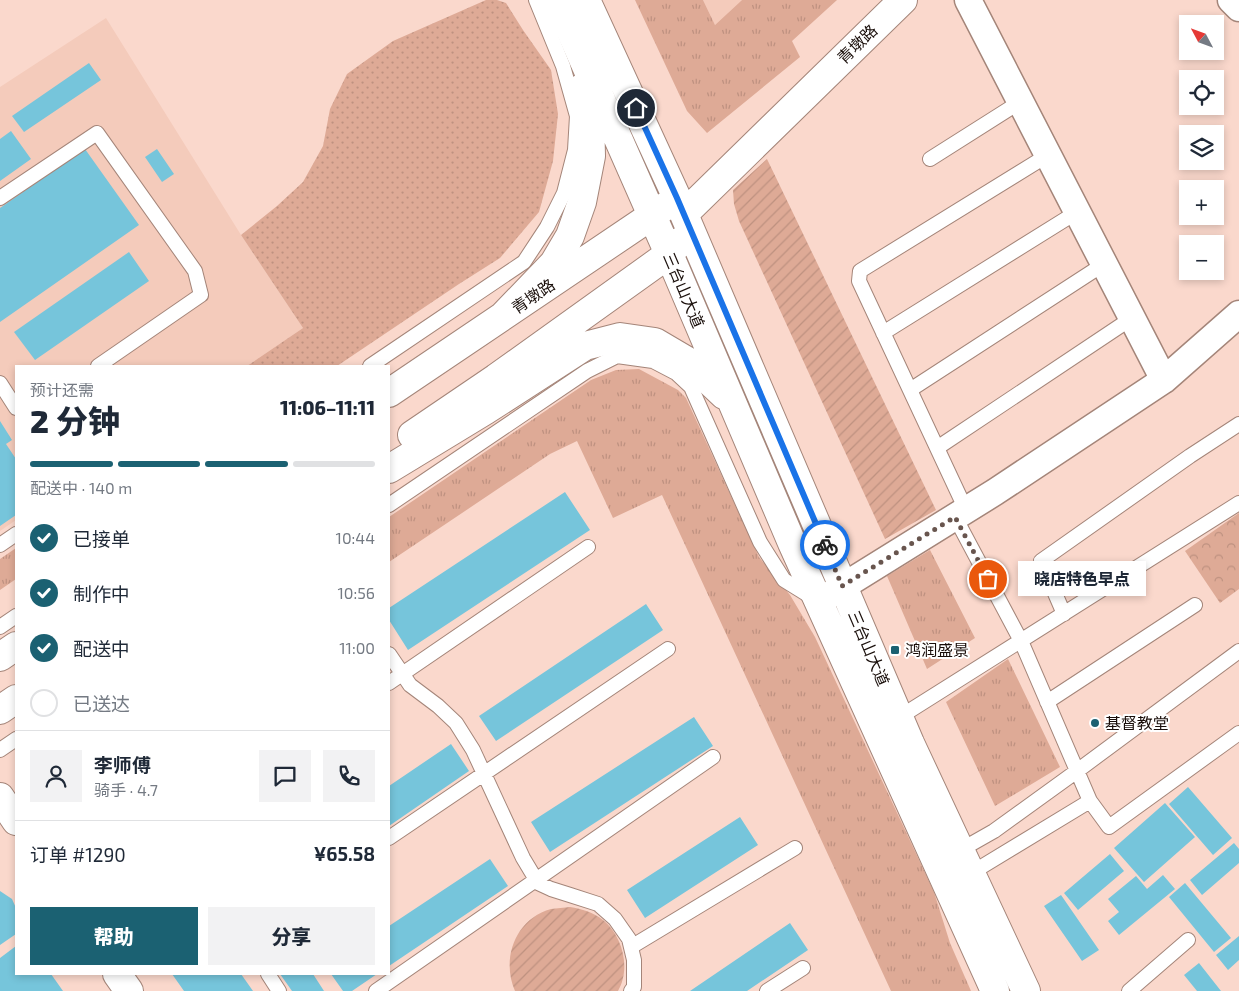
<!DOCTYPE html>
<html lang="zh">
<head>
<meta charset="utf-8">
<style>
  body { margin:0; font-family:"Exo 2","Noto Sans SC",sans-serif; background:#f2f2f3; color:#1f2937; height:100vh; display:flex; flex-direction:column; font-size:19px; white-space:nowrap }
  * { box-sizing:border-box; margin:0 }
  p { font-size:16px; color:#747a83 }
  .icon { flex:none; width:28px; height:28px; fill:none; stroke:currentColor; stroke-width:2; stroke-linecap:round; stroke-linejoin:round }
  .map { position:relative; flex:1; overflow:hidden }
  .panel { position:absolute; left:15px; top:365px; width:375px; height:610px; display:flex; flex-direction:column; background:#fff; border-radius:0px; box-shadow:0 2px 8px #0003 }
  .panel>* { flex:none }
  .needle { width:32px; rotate:311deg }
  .controls { position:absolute; left:1179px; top:15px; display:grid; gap:10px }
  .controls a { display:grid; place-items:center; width:45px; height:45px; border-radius:0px; background:#fff; box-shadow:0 2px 8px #0003; font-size:25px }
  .pin { position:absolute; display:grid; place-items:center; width:42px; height:42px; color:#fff; margin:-21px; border:2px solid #fff; border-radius:50%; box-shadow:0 1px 5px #0007 }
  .courier { position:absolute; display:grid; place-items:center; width:50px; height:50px; margin:-25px; border:4px solid #1a73e8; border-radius:50%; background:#fff; color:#222; box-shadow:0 1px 6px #0007 }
  .bubble { position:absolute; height:35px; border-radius:0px; background:#fff; box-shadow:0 2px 8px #0003; font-size:16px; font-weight:800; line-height:35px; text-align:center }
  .head em { font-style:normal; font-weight:800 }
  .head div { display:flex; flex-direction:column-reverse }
  .head { display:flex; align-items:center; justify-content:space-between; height:85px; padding:0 15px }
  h1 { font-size:32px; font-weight:800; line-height:38px }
  .bar { display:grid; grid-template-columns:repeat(4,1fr); gap:8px 5px; align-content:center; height:60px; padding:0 15px }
  .bar i { height:6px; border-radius:4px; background:#e0e1e3 }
  .bar .on { background:#1b6172 }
  .bar p { grid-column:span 4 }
  .line { display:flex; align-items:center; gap:12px; padding:0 15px; border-top:1px solid #e0e1e3 }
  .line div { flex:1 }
  .round { display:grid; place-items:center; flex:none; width:52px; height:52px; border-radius:0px; background:#f2f2f3 }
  ol { padding:0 15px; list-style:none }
  li { display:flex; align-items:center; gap:15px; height:55px }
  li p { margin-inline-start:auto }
  li .icon { padding:5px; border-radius:50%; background:#1b6172; color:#fff; stroke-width:4 }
  li:last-child { color:#747a83 }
  li i { width:28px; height:28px; border:2px solid #e0e1e3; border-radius:50% }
  .primary-button { display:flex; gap:10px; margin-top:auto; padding:10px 15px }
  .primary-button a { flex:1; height:58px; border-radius:0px; background:#1b6172; color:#fff; font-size:20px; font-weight:800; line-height:58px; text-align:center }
  .primary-button a+a { background:#f2f2f3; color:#1f2937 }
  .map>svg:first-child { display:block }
  .built { fill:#f4cbbb }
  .grass { fill:url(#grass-tufts) }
  .forest { fill:url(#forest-crowns) }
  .park { fill:url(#park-dots) }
  .garden { fill:url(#garden-furrows) }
  .building { fill:#76c5db }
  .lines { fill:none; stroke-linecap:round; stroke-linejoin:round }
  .service-casing { stroke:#a48579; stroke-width:16 }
  .minor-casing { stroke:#a48579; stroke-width:29 }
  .tertiary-casing { stroke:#a48579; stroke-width:30 }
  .secondary-casing { stroke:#a48579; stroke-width:30 }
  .service { stroke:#fff; stroke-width:14 }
  .minor { stroke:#fff; stroke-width:26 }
  .tertiary { stroke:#fff; stroke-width:28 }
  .secondary { stroke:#fff; stroke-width:28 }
  .done { stroke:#68554e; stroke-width:5; stroke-dasharray:0 9 }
  .route { stroke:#1a73e8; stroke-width:6 }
  .poi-dot { fill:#1b6172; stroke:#fff; stroke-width:2 }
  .labels { text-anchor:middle; stroke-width:4; stroke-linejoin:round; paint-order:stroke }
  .street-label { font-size:16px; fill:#190e0a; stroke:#fff }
  .poi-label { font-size:16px; fill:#190e0a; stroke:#fff; text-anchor:start }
</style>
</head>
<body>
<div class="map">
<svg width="1239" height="991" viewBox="0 0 1239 991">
  <defs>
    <pattern id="grass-tufts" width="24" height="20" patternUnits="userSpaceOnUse" patternTransform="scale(1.25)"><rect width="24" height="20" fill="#deaa96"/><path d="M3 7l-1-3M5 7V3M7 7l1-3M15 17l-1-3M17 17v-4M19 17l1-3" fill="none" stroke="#be9180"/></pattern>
    <pattern id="forest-crowns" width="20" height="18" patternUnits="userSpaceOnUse" patternTransform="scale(1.25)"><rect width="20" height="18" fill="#deaa96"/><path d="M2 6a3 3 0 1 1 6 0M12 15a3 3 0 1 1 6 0" fill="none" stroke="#be9180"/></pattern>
    <pattern id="park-dots" width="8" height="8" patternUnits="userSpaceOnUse" patternTransform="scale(1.25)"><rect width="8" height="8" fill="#deaa96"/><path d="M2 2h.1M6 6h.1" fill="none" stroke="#be9180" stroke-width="1.8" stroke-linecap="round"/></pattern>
    <pattern id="garden-furrows" width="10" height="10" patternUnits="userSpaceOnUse" patternTransform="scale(1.25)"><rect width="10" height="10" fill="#deaa96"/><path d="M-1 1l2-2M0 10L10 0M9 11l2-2" fill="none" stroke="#be9180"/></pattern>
  </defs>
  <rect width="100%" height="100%" fill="#fad8cc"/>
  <!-- built -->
  <path class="built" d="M703,0H742L715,25Z
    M106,18L241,235L303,328L247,366H16V520L0,531V87Z"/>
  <!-- grass -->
  <path class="grass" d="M635,0H703L715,25L742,0H837L792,41L800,57L707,133L687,111Z
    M639,369L678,390L686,398L759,557L790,595L815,637L934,892L950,943L971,991H891L662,495L613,518L577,441L550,454L389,562V517L591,380L616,370Z
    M16,548V579L0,590V559Z
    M930,550L975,638L927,669L887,576Z
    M1008,659L1060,767L995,806L946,702Z"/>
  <!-- forest -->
  <path class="forest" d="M1239,513V589L1220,603L1185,551Z"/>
  <!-- park -->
  <path class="park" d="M486,0H497L506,3L523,30L551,70L558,114L553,161L539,212L500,258L459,284L337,366H247L303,328L241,235L277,206L303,182L323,146L330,109L347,74L393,41Z"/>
  <!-- garden -->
  <path class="garden" d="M767,159L936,510L885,539L739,221L734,204L733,190Z
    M570,907C582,909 593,912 603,920C623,936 631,969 618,991H515C501,959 515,919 551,909C557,908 564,908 570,907Z"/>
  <!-- building -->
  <path class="building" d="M89,63L101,80L24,132L12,116Z
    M11,131L31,159L0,181V139Z
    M85,149L139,225L0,322V208Z
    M157,149L174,174L162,182L145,157Z
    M129,252L149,281L35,360L14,332Z
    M0,421L12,440L6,444L16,459V515L0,526Z
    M565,492L590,530L408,650L389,620V608Z
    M646,604L663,630L496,741L479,716Z
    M694,717L713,746L550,852L531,822Z
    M451,744L469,771L389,826V786Z
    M1188,787L1232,838L1213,855L1169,804Z
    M1165,803L1195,837L1144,882L1114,848Z
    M740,817L758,845L645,918L627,890Z
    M1234,843L1239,849V863L1202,895L1190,880Z
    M1110,854L1124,871L1078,910L1064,893Z
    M490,859L508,886L389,966V926Z
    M1163,875L1175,889L1119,935L1108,921L1119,912L1108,899L1136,876L1147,889Z
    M1185,883L1231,938L1214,952L1169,897Z
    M0,891L12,899L16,908V934L0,945Z
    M1061,895L1099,950L1082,961L1044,906Z
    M790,923L808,950L747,991H690Z
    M1239,936V960L1228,970L1216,955Z
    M16,946V974H51L63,991H0V958Z
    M1199,963L1221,991H1197L1184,975Z
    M172,974H241L253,991H184Z
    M280,974H313L324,991H292Z
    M331,974H377L352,991H343Z"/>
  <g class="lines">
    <defs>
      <path id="service" d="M930,159L1020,102
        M0,198L97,133L195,271L201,295L98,366
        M883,333L1077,212
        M370,366L524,262L547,227L564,193L575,150L577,116L563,66L536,0
        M0,383L16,408
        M910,390L1104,264
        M937,448L1132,318
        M389,505L587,371L617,356L653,361L676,373L691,387L760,542L784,580L813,598
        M966,510L859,281L860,271L1048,155
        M955,517L1021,641L1090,801L1109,827L1239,733
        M0,545L16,534
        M1064,614L1041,561L1190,456L1239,424
        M0,627L16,616
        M389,654L410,685L438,706L456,723L473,750L523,858L538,883L551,889L570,895L598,904L615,919L629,939L634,960V987L631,991
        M389,683L588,547
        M1047,702L1195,605
        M895,720L1239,503
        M0,750L16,739
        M389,838L668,649
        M957,852L994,831L1077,771L1239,651
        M968,875L1090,801
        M631,947L795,848
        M268,974L279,991
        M376,991L713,757
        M767,991L803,968
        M1129,991L1188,940"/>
      <path id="minor" d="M968,0L1164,380
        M1231,0L1239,8
        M826,597L995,492L1164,380L1239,314"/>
      <path id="tertiary" d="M0,797L16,821
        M117,974L129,991"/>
      <path id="secondary" d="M557,0L669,254L792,543L995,991
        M586,0L677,198L910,743L1026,991
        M684,214L903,0
        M504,315L554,263L570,236L582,202L591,156L590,114L582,88
        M389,393L666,206
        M412,435L496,378L669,254L681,241
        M389,469L486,410L585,346L620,337L655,342L689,362L724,395
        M0,657L16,646
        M0,710L16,699"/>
    </defs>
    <!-- service casing -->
    <use href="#service" class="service-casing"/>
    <!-- minor casing -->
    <use href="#minor" class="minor-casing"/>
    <!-- tertiary casing -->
    <use href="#tertiary" class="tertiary-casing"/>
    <!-- secondary casing -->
    <use href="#secondary" class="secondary-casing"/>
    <!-- service -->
    <use href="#service" class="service"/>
    <!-- minor -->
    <use href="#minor" class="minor"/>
    <!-- tertiary -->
    <use href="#tertiary" class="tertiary"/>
    <!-- secondary -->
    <use href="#secondary" class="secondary"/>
  </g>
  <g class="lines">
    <!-- done -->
    <path class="done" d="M825,545L842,586L955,517L988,579"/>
    <!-- route -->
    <path class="route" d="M636,108L677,198L825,545"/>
  </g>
  <!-- markers -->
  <g class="poi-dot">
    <rect x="890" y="645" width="10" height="10" rx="2.5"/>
    <circle cx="1095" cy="723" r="5"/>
  </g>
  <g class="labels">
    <!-- street labels -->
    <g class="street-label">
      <text transform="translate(857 44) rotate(-44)" y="6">青墩路</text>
      <text transform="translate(684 290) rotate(67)" y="6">三台山大道</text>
      <text transform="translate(533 296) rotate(-34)" y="6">青墩路</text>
      <text transform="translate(869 648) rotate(67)" y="6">三台山大道</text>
    </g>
    <!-- poi labels -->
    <g class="poi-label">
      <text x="905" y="656">鸿润盛景</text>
      <text x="1105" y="729">基督教堂</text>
    </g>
  </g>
</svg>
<div class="controls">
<a><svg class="needle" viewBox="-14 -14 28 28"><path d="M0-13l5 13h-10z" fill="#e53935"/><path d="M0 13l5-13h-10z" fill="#747a83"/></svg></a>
<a><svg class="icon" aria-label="locate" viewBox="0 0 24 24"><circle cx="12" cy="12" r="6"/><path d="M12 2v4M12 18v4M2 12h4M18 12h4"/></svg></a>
<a><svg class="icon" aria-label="layers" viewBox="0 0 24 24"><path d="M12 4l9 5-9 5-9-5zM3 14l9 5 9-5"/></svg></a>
<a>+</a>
<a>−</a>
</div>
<div class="pin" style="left:988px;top:579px;background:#ea580c"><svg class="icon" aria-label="bag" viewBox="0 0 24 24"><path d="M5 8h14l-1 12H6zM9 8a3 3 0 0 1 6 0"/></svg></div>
<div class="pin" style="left:636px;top:108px;background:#1f2937"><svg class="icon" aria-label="home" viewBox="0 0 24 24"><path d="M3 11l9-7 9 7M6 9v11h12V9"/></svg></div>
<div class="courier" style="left:825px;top:545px"><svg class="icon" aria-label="bike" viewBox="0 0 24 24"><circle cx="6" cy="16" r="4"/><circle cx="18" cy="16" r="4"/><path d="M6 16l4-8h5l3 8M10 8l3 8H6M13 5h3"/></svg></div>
<div class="bubble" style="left:1018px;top:561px;width:128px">晓店特色早点</div>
<section class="panel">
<div class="head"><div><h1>2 分钟</h1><p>预计还需</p></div><em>11:06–11:11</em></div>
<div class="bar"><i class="on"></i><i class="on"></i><i class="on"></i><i></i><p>配送中 · 140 m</p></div>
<ol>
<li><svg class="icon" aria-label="check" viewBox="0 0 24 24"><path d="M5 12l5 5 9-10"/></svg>已接单<p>10:44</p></li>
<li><svg class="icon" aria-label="check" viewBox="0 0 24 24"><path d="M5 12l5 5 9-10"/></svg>制作中<p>10:56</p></li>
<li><svg class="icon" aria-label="check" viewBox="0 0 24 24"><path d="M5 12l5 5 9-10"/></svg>配送中<p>11:00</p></li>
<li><i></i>已送达</li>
</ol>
<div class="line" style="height:90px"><a class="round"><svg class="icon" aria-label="person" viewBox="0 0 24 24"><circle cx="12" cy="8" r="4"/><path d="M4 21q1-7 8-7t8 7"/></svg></a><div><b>李师傅</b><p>骑手 · 4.7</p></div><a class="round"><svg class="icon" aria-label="chat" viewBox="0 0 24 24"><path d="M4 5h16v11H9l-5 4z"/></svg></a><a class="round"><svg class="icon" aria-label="phone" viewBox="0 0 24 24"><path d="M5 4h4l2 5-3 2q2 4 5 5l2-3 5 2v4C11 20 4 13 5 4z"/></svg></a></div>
<div class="line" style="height:65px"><div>订单 #1290</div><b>¥65.58</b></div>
<div class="primary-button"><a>帮助</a><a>分享</a></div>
</section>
</div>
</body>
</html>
